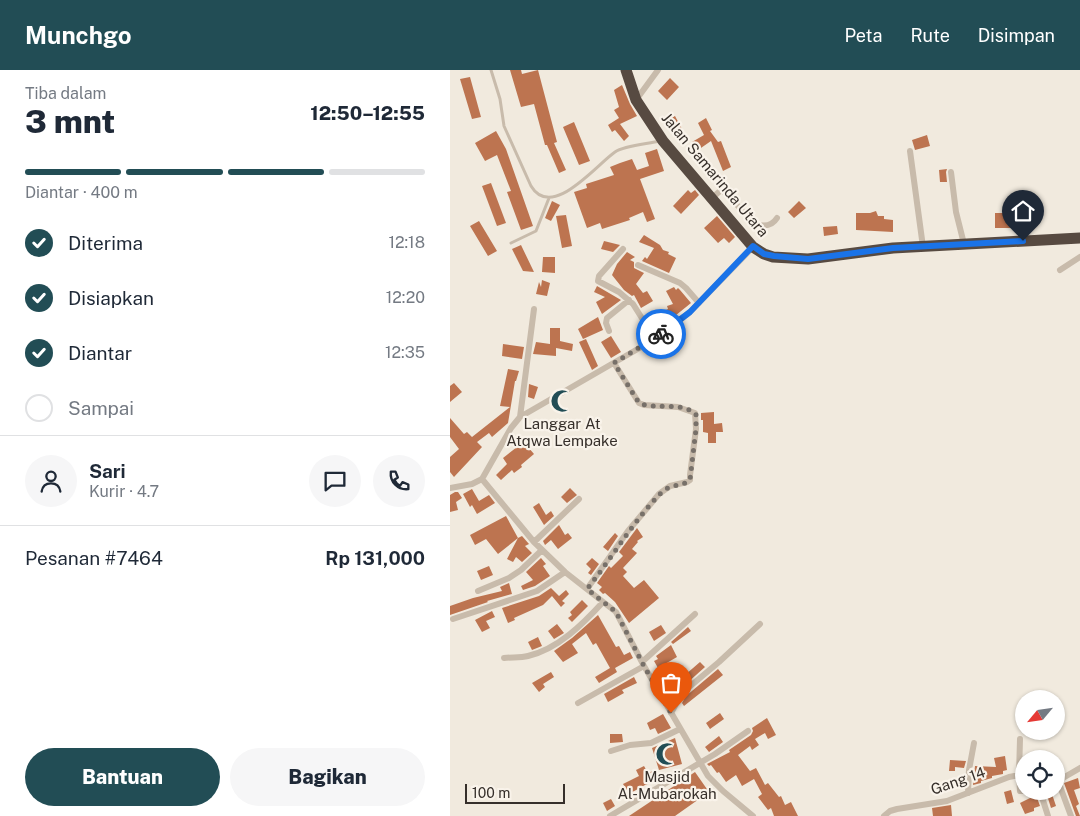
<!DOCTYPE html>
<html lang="id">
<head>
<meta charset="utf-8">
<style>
  body { margin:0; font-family:"Public Sans",sans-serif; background:#f6f6f7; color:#1f2937; height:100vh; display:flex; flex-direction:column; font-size:19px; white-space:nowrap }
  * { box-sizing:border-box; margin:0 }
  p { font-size:16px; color:#747a83 }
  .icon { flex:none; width:28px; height:28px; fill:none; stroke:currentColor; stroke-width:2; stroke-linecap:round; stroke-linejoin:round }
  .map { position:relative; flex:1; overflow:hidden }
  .sheet { display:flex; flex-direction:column; background:#fff; width:450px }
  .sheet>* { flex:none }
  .needle { width:32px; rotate:241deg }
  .buttons { position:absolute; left:565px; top:620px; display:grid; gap:10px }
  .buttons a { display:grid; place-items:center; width:50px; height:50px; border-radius:50%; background:#fff; box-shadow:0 1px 4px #0004; font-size:25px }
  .scale { position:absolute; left:15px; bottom:12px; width:100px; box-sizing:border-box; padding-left:5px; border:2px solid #362f2a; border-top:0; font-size:14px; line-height:18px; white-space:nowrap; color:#362f2a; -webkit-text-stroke:4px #f9f3ea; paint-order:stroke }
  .pin { position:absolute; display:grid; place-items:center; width:42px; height:42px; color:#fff; margin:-51px -21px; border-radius:50% 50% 50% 0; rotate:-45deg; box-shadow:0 0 5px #0007 }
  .pin .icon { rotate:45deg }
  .courier { position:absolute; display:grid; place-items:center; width:50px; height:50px; margin:-25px; border:4px solid #1a73e8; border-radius:50%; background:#fff; color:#222; box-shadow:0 1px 6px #0007 }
  .overview em { font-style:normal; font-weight:800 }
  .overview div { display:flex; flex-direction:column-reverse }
  .overview { display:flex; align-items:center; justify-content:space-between; height:85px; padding:0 25px }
  h1 { font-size:32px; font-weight:800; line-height:38px }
  .bar { display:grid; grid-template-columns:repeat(4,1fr); gap:8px 5px; align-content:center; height:60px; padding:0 25px }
  .bar i { height:6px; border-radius:4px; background:#e0e1e3 }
  .bar .on { background:#224d55 }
  .bar p { grid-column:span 4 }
  .line { display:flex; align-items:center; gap:12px; padding:0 25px; border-top:1px solid #e0e1e3 }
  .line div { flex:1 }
  .round { display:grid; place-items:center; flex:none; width:52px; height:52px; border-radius:26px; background:#f6f6f7 }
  ol { padding:0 25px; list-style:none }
  li { display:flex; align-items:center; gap:15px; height:55px }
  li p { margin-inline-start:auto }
  li .icon { padding:5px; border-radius:50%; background:#224d55; color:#fff; stroke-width:4 }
  li:last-child { color:#747a83 }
  li i { width:28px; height:28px; border:2px solid #e0e1e3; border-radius:50% }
  .action { display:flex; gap:10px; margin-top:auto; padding:10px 25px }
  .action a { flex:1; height:58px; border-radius:30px; background:#224d55; color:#fff; font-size:20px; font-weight:800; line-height:58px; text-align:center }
  .action a+a { background:#f6f6f7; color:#1f2937 }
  header { display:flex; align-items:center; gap:30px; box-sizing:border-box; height:70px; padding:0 25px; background:#224d55; color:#fff }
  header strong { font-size:24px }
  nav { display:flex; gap:28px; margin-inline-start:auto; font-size:18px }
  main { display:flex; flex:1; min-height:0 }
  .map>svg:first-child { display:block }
  .building { fill:#bd7450 }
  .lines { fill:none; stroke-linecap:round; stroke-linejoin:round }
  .lane { stroke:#c8bbab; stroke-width:3 }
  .street { stroke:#c8bbab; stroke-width:6 }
  .highway { stroke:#574a41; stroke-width:11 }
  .done { stroke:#777069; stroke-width:5; stroke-dasharray:0 9 }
  .route { stroke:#1a73e8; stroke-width:6 }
  .labels { text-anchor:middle; stroke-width:4.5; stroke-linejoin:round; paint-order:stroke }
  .street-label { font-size:15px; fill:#362f2a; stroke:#f9f3ea }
  .poi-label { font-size:15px; fill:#362f2a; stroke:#f9f3ea }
</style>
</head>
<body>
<header>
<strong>Munchgo</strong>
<nav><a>Peta</a><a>Rute</a><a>Disimpan</a></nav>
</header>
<main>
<section class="sheet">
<div class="overview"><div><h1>3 mnt</h1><p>Tiba dalam</p></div><em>12:50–12:55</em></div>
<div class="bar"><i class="on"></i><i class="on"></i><i class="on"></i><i></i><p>Diantar · 400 m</p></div>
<ol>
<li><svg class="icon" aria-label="check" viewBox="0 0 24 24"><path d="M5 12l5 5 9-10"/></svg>Diterima<p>12:18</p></li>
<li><svg class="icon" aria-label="check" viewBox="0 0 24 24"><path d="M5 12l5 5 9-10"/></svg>Disiapkan<p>12:20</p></li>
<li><svg class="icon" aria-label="check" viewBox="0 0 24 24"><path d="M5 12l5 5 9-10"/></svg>Diantar<p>12:35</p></li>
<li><i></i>Sampai</li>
</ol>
<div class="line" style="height:90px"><a class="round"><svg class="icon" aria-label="person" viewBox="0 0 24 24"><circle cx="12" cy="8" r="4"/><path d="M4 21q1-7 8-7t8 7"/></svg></a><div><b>Sari</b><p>Kurir · 4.7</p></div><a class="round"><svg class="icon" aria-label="chat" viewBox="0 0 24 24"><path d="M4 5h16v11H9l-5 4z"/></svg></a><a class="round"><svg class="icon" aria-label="phone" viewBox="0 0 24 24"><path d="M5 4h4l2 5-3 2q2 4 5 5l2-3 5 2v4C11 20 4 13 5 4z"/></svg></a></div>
<div class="line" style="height:65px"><div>Pesanan #7464</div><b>Rp 131,000</b></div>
<div class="action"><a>Bantuan</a><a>Bagikan</a></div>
</section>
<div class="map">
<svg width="630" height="746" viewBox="0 0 630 746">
  <rect width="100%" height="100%" fill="#f1eade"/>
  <!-- building -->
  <path class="building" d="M60,0H71L72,4L88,0L107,72L104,73L116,100L109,103L97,75H95L84,34L71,37Z
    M20,7L31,47L22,49L10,9Z
    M220,8L229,17L217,30L208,21Z
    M172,15L180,34L187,46L170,54L179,66L174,71L165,60L162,62L158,55L169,48L164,40L169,37L164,20Z
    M225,46L234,63L225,68L216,51Z
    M256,48L262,60L260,61L268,72L271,71L281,97L273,101L261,71L248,80L242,72L254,65L248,53Z
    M124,52L140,91L129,95L113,57Z
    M46,61L56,79L83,156L71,160L57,122L61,121L47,85L35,91L25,73Z
    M477,65L480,76L465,80L462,70Z
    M207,79L214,101L190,109L205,149L197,152L193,142L179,148L180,150L152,159L150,153L137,158L124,122L137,118L136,114L164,105L160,97L170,93L182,89L187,100L199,96L195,83Z
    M497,99L496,102L497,112H490L489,100Z
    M41,113L56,153L47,156L32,116Z
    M238,120L241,123L245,120L249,125L231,144L223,136Z
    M102,131L110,135L101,151L95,148Z
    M349,131L356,138L344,148L338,142Z
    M426,141L428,146H434V149L443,150V162L406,160V143H420Z
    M545,143H563V158H545Z
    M116,145L122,176L112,178L106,146Z
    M267,146L285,167L279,173L274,168L268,173L254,158Z
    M29,151L47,181L38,186L20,156Z
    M387,156L388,164L374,166L373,157Z
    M194,165L210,175L213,180L219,182L218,184L226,188L219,203L192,191L195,187L197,189L204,178L189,172Z
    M154,171L170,175L163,182L151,179Z
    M71,175L84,202L73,201L62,179Z
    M177,182L185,187L180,190L184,192V198L194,203L186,214L193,223L197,221L203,231L191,238L184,225L182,226L174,220L162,205L167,194Z
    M93,187H105V203L92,202Z
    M92,210L100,213L97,226L86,224L89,212L91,217Z
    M147,216L171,230L152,244L146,232L155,227L144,222Z
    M224,217L226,220L228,218L230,220L241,233L215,254L210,243L218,239L217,236L223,234L216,221Z
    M148,247L153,260L133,269L128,259Z
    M100,258H110V271L123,274L122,281L106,278V286L83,284L86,272L100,274Z
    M161,266L171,282L161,288L151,272Z
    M136,269L148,296L142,300L129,272Z
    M53,274L74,277L72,289L52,286Z
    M58,299L69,301L66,311H65L58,353L42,367L39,363L27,372L32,377L4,407L0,402V387L9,379L0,367V348L14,364L17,362L22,367L60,337L50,336Z
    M4,313L12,322L0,332V316Z
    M79,314L88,317L84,329L78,327Z
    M264,342V354L272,353L273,362H266V373H258V363L253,362V350H251V343Z
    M72,370L84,384L71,395L72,397L64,403L62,400L51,410L46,405L57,394L53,388L67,377L65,376Z
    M120,418L127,425L117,433L111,427Z
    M22,419L29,431L39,425L45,433L27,444L22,435L20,437L13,424Z
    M5,422H8L12,428L6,432L8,440L0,442V425Z
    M89,433L96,445L101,441L104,446L94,455L83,437Z
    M56,446L68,468L48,484L36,469L25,475L20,465Z
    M109,455L115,465L118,463L122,468L108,479L101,470L95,475L93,471Z
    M187,458L193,467L187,471L188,472L182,479L187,483L173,498L177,502L173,506L184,518L194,510L209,528L179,553L165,532L155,523L153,524L149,520L152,517L147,513L159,496L161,498L173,486L169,482Z
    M165,463L168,466L158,481L153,477Z
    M72,466L79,474L75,476L82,483L72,492L66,487L63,492L57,489L68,468Z
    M91,488L96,494L93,496L100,506L85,516L73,520L71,516L83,510L76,502Z
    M142,488L149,494L141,505L138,503L141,499L136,494Z
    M39,496L43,505L31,510L27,501Z
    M59,513L62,524L37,531L38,532L0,545V536L23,528L52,521L50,517Z
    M101,518L109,526L116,520L119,524L112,531L115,533L111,537L102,526L93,535L64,548L65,550L58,553L52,538L89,526Z
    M132,530L138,536L122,552L118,548L122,545L120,542Z
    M42,541L45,547L36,551L40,558L32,562L25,550Z
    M148,545L166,577L169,576L174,585L180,582L183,588L165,598L167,602L149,613L145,607L160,598L146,573L143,575L136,563L122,574L128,583L113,592L104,581L122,568Z
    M107,554L114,563L104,569L98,561Z
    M211,555L216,563L204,571L199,562Z
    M238,557L241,561L223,574L221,572Z
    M88,567L92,576L82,580L78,572Z
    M221,575L227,587L208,598L204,591L208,589L206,586Z
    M250,592L255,597L227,622L217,612L214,613L212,608L222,602L228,611Z
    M268,599L273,605L234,636L232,633L236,626Z
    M101,602L104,607L93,614L95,617L89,622L82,613Z
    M184,607L187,613L172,620L174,623L158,632L154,624Z
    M270,643L274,649L260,659L256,653Z
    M213,644L221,658L208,664L205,658L200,660L197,653Z
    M317,648L326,665L318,669L315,663L305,669L309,675L302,680L300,676L288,685L300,701L306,698L315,715L318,713L329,727L331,726L335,735L341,732L348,746H324L321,738L318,740L308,727L312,724L304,709L292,716L286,705L276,712L269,702L267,703L261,695L259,696L257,694L280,682L279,680L301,665L303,661L302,658Z
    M160,664H172L173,672L160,673Z
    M269,666L273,672L259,682L255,677Z
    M225,668L232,694L209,700L202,678Z
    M555,686L557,700L553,701V704L542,706V708L531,711V713L523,715L525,696L546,697L544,688Z
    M500,690L516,691L514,698L505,697V701H499Z
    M194,696L198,703L205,700L209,710L195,715L179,724L173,714L189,706L186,700Z
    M245,702L259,722L225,746H179Z
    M628,708L630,718L624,720L629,734L626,736L630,746H626L614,713Z
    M561,720L564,732L557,734L554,722Z
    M601,721L606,736L601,738L596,722Z
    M586,725L590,736L584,738V741L575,744L570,733Z
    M161,729L165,736L157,741L153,733Z
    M501,735L502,746H483L482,738Z"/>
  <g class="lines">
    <!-- lane -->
    <path class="lane" d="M41,0L50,29L54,56L81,116C102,151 146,95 165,82C175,75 198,74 210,71
      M61,173L86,161L99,128"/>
    <!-- street -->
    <path class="street" d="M186,30L208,0
      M460,81L473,177
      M501,102L506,142L514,174
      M262,128L270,121H273L306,154C315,157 322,156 327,148
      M173,179L149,206L148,211L169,222L183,234L205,269
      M188,195L230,213L236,218L249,233
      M610,200L630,187
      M159,261L156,253L157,248L179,230
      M70,347L84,239
      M32,409L84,472L115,502L166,542L194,596L258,706L273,721L303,746
      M0,418L22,414L32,409L61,358L70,347L205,269L240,242L303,177
      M84,472L129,429
      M137,519L178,461L209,424L220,416L237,412L240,410V405L246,359L245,343L228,337L194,335L189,333L164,293
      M28,521L59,508L71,500L92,480
      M3,549L87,521L115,502
      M54,588C62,587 70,588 78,586C108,579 133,554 153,532
      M192,592L245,544
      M128,633L194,596
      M221,643L232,623L269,592L310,554
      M161,681L180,675L201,673L230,659
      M569,705L570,669
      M608,711L621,746
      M606,712L630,698
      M590,721L598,746
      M518,723L519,700L524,673
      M160,746L265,684L298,661
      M434,746L440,741L447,739L497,731L559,707L569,705L570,721H577"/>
    <!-- highway -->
    <path class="highway" d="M176,0L186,30L213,71L303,177L314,184L323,187L358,189L443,178L630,168"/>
  </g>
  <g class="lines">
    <!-- done -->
    <path class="done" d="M211,264L164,293L189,333C205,340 230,331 246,344V359L240,410C231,418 221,412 210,424C182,453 162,488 137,519L166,542L194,596L221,643"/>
    <!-- route -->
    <path class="route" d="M211,264L240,242L303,176L314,184L324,186L358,189L443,178L573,171"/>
  </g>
  <!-- icons -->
  <defs>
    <symbol id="mosque-bare" viewBox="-9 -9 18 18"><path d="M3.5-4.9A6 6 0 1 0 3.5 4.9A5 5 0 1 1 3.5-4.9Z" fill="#224d55" stroke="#f9f3ea" stroke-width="2.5" paint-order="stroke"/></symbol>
  </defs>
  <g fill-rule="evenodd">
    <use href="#mosque-bare" x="96" y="315" width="32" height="32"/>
    <use href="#mosque-bare" x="201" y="668" width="32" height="32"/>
  </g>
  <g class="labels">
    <!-- street labels -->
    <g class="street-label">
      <text transform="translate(265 105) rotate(50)" y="5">Jalan Samarinda Utara</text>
      <text transform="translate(508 711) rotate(-19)" y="5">Gang 14</text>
    </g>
    <!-- poi labels -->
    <g class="poi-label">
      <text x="112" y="359">Langgar At<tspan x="112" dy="17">Atqwa Lempake</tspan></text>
      <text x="217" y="712">Masjid<tspan x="217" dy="17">Al-Mubarokah</tspan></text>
    </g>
  </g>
</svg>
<div class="buttons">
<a><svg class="needle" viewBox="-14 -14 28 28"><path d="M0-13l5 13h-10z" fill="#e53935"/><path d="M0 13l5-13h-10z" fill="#747a83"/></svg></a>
<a><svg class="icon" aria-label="locate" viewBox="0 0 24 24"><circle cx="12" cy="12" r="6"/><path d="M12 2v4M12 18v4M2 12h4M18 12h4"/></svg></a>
</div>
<div class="scale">100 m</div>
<div class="pin" style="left:221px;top:643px;background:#ea580c"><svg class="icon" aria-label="bag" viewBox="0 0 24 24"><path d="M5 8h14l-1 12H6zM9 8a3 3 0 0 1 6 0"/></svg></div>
<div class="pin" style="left:573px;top:171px;background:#1f2937"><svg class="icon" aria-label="home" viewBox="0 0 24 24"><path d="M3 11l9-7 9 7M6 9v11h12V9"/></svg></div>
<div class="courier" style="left:211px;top:264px"><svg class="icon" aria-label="bike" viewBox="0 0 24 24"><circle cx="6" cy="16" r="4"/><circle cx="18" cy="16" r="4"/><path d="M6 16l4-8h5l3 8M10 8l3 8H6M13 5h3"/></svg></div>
</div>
</main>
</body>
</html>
